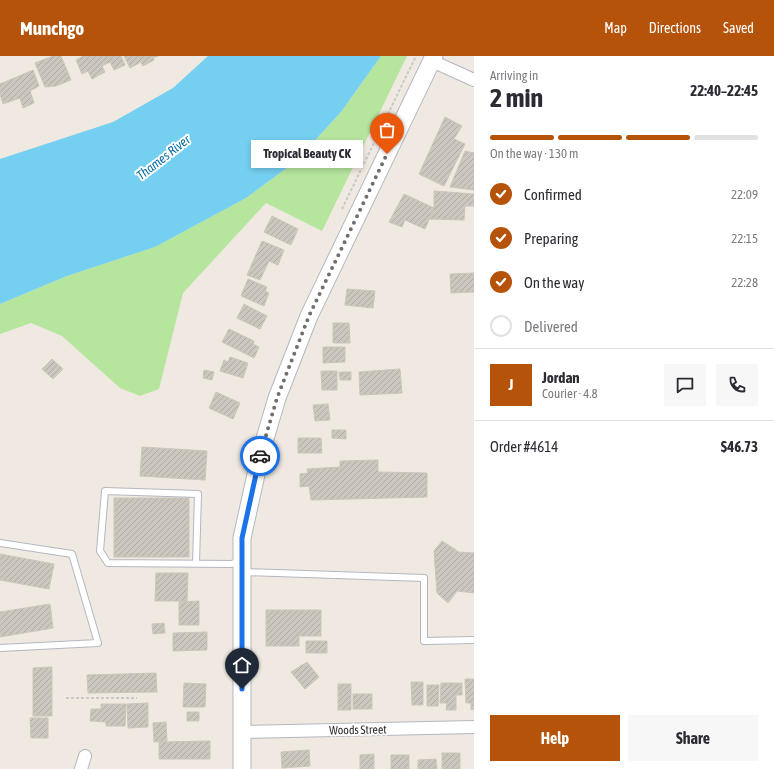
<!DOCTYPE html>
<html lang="en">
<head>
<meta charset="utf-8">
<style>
  body { margin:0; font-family:"Asap Condensed",sans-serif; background:#f7f7f7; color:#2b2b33; height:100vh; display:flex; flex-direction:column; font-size:15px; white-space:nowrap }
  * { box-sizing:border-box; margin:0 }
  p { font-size:13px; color:#7c7c81 }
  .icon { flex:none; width:22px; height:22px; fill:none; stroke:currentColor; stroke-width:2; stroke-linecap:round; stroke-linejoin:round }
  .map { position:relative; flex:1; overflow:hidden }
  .side { display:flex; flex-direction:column; background:#fff; width:300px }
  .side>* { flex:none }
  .pin { position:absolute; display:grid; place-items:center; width:34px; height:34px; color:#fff; margin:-41px -17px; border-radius:50% 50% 50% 0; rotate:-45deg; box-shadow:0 0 4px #0007 }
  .pin .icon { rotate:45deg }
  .courier { position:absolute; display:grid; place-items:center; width:40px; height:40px; margin:-20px; border:3px solid #1a73e8; border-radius:50%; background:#fff; color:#222; box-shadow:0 1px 5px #0007 }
  .bubble { position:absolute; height:28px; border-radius:0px; background:#fff; box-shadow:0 2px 6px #0003; font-size:13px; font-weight:700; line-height:28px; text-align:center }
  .overview em { font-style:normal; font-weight:700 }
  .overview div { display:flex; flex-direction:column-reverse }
  .overview { display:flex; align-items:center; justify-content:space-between; height:68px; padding:0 16px }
  h1 { font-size:26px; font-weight:700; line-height:30px }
  .bar { display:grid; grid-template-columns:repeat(4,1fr); gap:6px 4px; align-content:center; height:48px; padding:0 16px }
  .bar i { height:5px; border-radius:3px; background:#e1e1e2 }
  .bar .selected { background:#b45309 }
  .bar p { grid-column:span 4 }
  .line { display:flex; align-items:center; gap:10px; padding:0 16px; border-top:1px solid #e1e1e2 }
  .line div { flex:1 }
  .round { display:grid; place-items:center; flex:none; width:42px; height:42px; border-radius:0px; background:#f7f7f7 }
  ol { padding:0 16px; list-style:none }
  li { display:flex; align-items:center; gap:12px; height:44px }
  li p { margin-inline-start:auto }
  li .icon { padding:4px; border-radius:50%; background:#b45309; color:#fff; stroke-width:4 }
  li:last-child { color:#7c7c81 }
  li i { width:22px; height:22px; border:2px solid #e1e1e2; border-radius:50% }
  .primary-button { display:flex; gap:8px; margin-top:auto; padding:8px 16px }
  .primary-button a { flex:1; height:46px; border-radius:0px; background:#b45309; color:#fff; font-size:16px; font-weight:700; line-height:46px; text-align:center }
  .primary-button a+a { background:#f7f7f7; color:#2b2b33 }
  header { display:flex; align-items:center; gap:24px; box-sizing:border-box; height:56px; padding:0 20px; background:#b45309; color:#fff }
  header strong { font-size:19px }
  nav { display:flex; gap:22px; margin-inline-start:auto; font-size:14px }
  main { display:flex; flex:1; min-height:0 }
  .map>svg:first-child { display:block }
  .grass { fill:#b6e59e }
  .water { fill:#75cff0 }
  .building { fill:url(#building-hatch); stroke:#cbc5ba }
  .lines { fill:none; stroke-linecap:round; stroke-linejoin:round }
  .service-casing { stroke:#b4b7c1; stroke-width:8 }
  .minor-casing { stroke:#b4b7c1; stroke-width:14 }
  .secondary-casing { stroke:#b4b7c1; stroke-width:19 }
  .path { stroke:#c9c9c9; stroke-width:2; stroke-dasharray:3 2; stroke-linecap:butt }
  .service { stroke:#fff; stroke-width:6 }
  .minor { stroke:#fff; stroke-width:12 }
  .secondary { stroke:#fff; stroke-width:17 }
  .done { stroke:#726f6d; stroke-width:4; stroke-dasharray:0 7.2 }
  .route { stroke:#1a73e8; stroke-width:5 }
  .labels { text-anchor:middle; stroke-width:4; stroke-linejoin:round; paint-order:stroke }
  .street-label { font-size:12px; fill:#2e2e2e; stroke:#fff }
  .water-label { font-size:13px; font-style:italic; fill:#0d6fa3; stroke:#fff }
</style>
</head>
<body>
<header>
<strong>Munchgo</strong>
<nav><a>Map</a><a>Directions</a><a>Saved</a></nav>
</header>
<main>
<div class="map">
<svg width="474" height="713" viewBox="0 0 474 713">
  <defs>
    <pattern id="building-hatch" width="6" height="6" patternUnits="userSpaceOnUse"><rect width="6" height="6" fill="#cbc7bf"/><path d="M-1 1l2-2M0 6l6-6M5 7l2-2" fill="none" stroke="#afaba4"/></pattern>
  </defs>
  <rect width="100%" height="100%" fill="#efe9e1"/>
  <!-- grass -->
  <path class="grass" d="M381,0H407L322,175L266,147L183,237L159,333L140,340L120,332L62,280L31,267L0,278V248L67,220L155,191L246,142L295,106L341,56Z"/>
  <!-- water -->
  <path class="water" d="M208,0H381L341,56L295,106L246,142L155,191L67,220L0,248V103L113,66L173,32Z"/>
  <!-- building -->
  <path class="building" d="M53,0H61L71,24L56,30L45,31L35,7Z
    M83,0H121L125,9L114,14L110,6L102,10L105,16L92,23L88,15L82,18L76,4Z
    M124,0H158L153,2L154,4L143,10L141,6L130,12Z
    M33,14L39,30L30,35L34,47L23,52L20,42L3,48L0,38V28Z
    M445,61L462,70L454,83L465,88L444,130L419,118Z
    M465,95L474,97V134L450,131Z
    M434,135L474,138V150H465L464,164L429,163L434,152Z
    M404,138L434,152L425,173L405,164L402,171L389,166Z
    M272,160L298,173L291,189L264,176Z
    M262,185L284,194L278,209L269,205L260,224L247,219Z
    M474,217V236L451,237L450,218Z
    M248,223L267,231L265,235L269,237L264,250L241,240Z
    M347,233L375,235L373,252L345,249Z
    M244,248L267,260L260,273L237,262Z
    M333,267H349L350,287H333Z
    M229,273L254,285L253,288L259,291L254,302L222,286Z
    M323,291H345V306L323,307Z
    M230,301L248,307L243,322L220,315L224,304L228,306Z
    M52,303L63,313L53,323L42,313Z
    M400,313L402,337L360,339L359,316Z
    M204,314L214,316L212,324L203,322Z
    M321,315H337V334H322Z
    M339,316H351V324H340Z
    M216,336L240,347L233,363L209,352Z
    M328,348L330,364L315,365L313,349Z
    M332,374H346V383L332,382Z
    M298,382H321L322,397H298Z
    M142,391L207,395L205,424L140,420Z
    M378,404V416L427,417V441L311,444L309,430L300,431V418L308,417L307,413L340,411V405Z
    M114,442H189V501H114Z
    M442,485L459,496L474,497V537L457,535L448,547L437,537L434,495Z
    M0,498L54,508L49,533L0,524Z
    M156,517H188L187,545H155Z
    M199,545V569H179V546Z
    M50,548L53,572L0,581V556Z
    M266,554H321V580H299V590H266Z
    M164,567L165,577L153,578L152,568Z
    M207,576V594L173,595V577Z
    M306,585H327V597H306Z
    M307,606L319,621L305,633L291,616Z
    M52,611V660H33V612Z
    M156,617L157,636L88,637L87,619Z
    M465,623H474V653L471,654V647H466Z
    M411,626H423V649H412Z
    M184,627L206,628L205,651H183Z
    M441,627H462V639H456V654H446L447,647H440Z
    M338,628H351V654H338Z
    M427,629H439L438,650H427Z
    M353,638H372V653H353Z
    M148,647V671L128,672L127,648Z
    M101,648H126L125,670H106V666L90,665L91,653H101Z
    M187,656H199V665H187Z
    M30,662H48V682H31Z
    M166,666L167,685L154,686L153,667Z
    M210,685V703H159V686Z
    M309,694L310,710L282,712L281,696Z
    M442,697H460V713H442Z
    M374,698V713H360V699Z
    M391,699H409V713H391Z
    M436,703L437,713H418V704Z"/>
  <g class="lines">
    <defs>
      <path id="service" d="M0,487L72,498L98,587L0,592
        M196,507L198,438L105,435L100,495L108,507L231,508L241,506
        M243,516L424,522V585L474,584"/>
      <path id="minor" d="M432,5L474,24
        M242,676L474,671
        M81,713L85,700"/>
      <path id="secondary" d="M242,713V482L261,396L277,342L309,260L434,0"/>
    </defs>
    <!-- service casing -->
    <use href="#service" class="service-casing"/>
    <!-- minor casing -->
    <use href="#minor" class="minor-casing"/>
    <!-- secondary casing -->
    <use href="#secondary" class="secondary-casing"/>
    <!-- path -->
    <path class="path" d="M342,153L416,0
      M66,642H137"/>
    <!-- service -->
    <use href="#service" class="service"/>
    <!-- minor -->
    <use href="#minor" class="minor"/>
    <!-- secondary -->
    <use href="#secondary" class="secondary"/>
  </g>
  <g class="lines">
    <!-- done -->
    <path class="done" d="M260,400L277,342L309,260L387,98"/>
    <!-- route -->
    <path class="route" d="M242,633V482L260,400"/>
  </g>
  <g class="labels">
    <!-- street labels -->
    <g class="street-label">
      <text transform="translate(358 674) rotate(-1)" y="4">Woods Street</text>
    </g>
    <!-- water labels -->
    <g class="water-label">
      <text transform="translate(163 101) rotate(-38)" y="5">Thames River</text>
    </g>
  </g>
</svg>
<div class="pin" style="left:387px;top:98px;background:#ea580c"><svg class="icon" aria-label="bag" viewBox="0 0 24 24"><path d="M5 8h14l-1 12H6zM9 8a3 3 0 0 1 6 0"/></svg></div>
<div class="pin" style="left:242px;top:633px;background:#1f2937"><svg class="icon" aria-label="home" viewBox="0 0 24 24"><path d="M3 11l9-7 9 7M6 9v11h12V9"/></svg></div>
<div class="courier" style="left:260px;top:400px"><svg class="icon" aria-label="car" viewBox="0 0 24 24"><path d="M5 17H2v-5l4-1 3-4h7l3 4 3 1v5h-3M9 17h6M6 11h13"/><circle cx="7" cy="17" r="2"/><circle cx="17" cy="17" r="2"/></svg></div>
<div class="bubble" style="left:251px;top:84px;width:112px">Tropical Beauty CK</div>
</div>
<section class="side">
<div class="overview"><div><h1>2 min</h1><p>Arriving in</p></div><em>22:40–22:45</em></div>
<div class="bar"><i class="selected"></i><i class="selected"></i><i class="selected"></i><i></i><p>On the way · 130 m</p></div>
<ol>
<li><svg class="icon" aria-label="check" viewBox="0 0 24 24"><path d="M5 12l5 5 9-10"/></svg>Confirmed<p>22:09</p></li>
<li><svg class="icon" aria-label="check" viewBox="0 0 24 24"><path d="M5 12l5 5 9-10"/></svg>Preparing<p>22:15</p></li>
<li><svg class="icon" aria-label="check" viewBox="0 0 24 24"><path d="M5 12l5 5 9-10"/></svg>On the way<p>22:28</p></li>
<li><i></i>Delivered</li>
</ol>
<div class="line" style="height:72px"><b class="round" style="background:#b45309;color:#fff">J</b><div><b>Jordan</b><p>Courier · 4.8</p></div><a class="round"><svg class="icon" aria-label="chat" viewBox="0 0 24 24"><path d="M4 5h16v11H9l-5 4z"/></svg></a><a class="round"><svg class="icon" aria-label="phone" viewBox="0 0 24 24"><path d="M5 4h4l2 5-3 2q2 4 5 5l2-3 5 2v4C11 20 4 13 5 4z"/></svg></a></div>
<div class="line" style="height:52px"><div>Order #4614</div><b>$46.73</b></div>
<div class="primary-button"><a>Help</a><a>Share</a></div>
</section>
</main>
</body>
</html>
